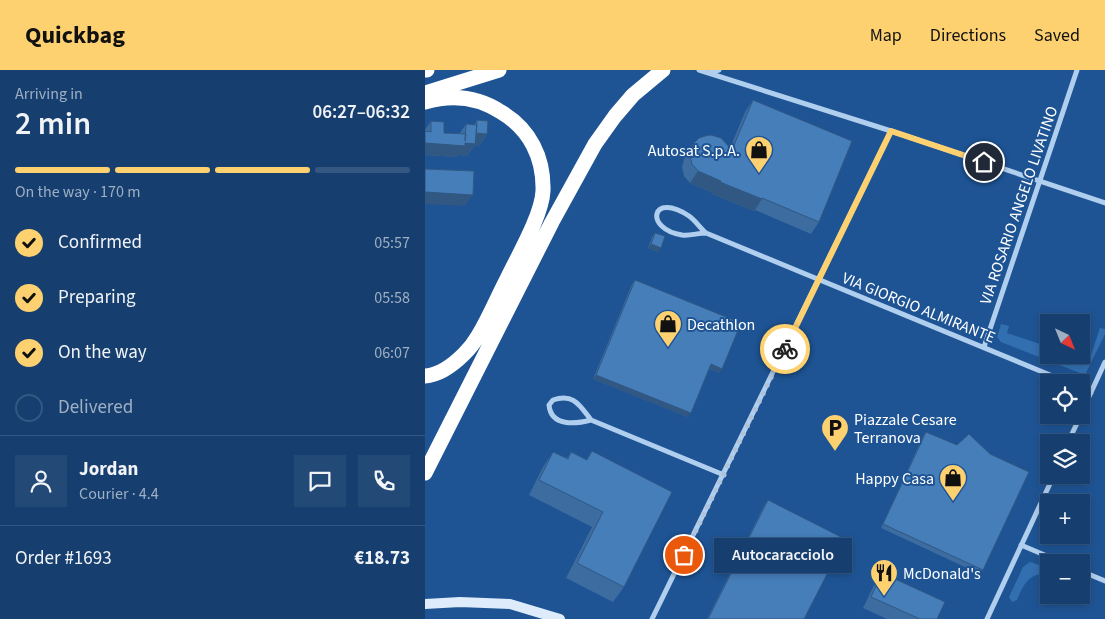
<!DOCTYPE html>
<html lang="en">
<head>
<meta charset="utf-8">
<style>
  body { margin:0; font-family:"Source Sans 3",sans-serif; background:#234a77; color:#f1f3f6; height:100vh; display:flex; flex-direction:column; font-size:19px; white-space:nowrap }
  * { box-sizing:border-box; margin:0 }
  p { font-size:16px; color:#9eafc3 }
  .icon { flex:none; width:28px; height:28px; fill:none; stroke:currentColor; stroke-width:2; stroke-linecap:round; stroke-linejoin:round }
  .map { position:relative; flex:1; overflow:hidden }
  .details { display:flex; flex-direction:column; background:#163f6f; width:425px }
  .details>* { flex:none }
  .needle { width:32px; rotate:137deg }
  .buttons { position:absolute; left:615px; top:244px; display:grid; gap:10px }
  .buttons a { display:grid; place-items:center; width:50px; height:50px; border-radius:0px; background:#163f6f; box-shadow:0 2px 8px #0003,0 0 0 1px #355882; font-size:25px }
  .pin { position:absolute; display:grid; place-items:center; width:42px; height:42px; color:#fff; margin:-21px; border:2px solid #fff; border-radius:50%; box-shadow:0 1px 5px #0007 }
  .courier { position:absolute; display:grid; place-items:center; width:50px; height:50px; margin:-25px; border:4px solid #fdd170; border-radius:50%; background:#fff; color:#222; box-shadow:0 1px 6px #0007 }
  .bubble { position:absolute; height:35px; border-radius:0px; background:#163f6f; box-shadow:0 2px 8px #0003,0 0 0 1px #355882; font-size:16px; font-weight:600; line-height:35px; text-align:center }
  .summary em { font-style:normal; font-weight:600 }
  .summary div { display:flex; flex-direction:column-reverse }
  .summary { display:flex; align-items:center; justify-content:space-between; height:85px; padding:0 15px }
  h1 { font-size:32px; font-weight:600; line-height:38px }
  .bar { display:grid; grid-template-columns:repeat(4,1fr); gap:8px 5px; align-content:center; height:60px; padding:0 15px }
  .bar i { height:6px; border-radius:4px; background:#355882 }
  .bar .current { background:#fdd170 }
  .bar p { grid-column:span 4 }
  .line { display:flex; align-items:center; gap:12px; padding:0 15px; border-top:1px solid #355882 }
  .line div { flex:1 }
  .round { display:grid; place-items:center; flex:none; width:52px; height:52px; border-radius:0px; background:#234a77 }
  ol { padding:0 15px; list-style:none }
  li { display:flex; align-items:center; gap:15px; height:55px }
  li p { margin-inline-start:auto }
  li .icon { padding:5px; border-radius:50%; background:#fdd170; color:#111; stroke-width:4 }
  li:last-child { color:#9eafc3 }
  li i { width:28px; height:28px; border:2px solid #355882; border-radius:50% }
  header { display:flex; align-items:center; gap:30px; box-sizing:border-box; height:70px; padding:0 25px; background:#fdd170; color:#111 }
  header strong { font-size:24px }
  nav { display:flex; gap:28px; margin-inline-start:auto; font-size:18px }
  main { display:flex; flex:1; min-height:0 }
  .map>svg:first-child { display:block }
  .green { fill:#326fb1 }
  .lines { fill:none; stroke-linecap:round; stroke-linejoin:round }
  .street { stroke:#b0ceee; stroke-width:5 }
  .secondary { stroke:#ddebfa; stroke-width:10 }
  .highway { stroke:#fff; stroke-width:15 }
  .wall { fill:#3c6ca0 }
  .shaded-wall { fill:#315882 }
  .building { fill:#467eba; stroke:#315882 }
  .done { stroke:#b0c3da; stroke-width:5; stroke-dasharray:0 9 }
  .route { stroke:#fdd170; stroke-width:6 }
  .labels { text-anchor:middle; stroke-width:4; stroke-linejoin:round; paint-order:stroke }
  .poi-label { font-size:16px; fill:#fff; stroke:#1e5494; text-anchor:start }
  .street-label { font-size:16px; fill:#fff; stroke:#1e5494 }
</style>
</head>
<body>
<header>
<strong>Quickbag</strong>
<nav><a>Map</a><a>Directions</a><a>Saved</a></nav>
</header>
<main>
<section class="details">
<div class="summary"><div><h1>2 min</h1><p>Arriving in</p></div><em>06:27–06:32</em></div>
<div class="bar"><i class="current"></i><i class="current"></i><i class="current"></i><i></i><p>On the way · 170 m</p></div>
<ol>
<li><svg class="icon" aria-label="check" viewBox="0 0 24 24"><path d="M5 12l5 5 9-10"/></svg>Confirmed<p>05:57</p></li>
<li><svg class="icon" aria-label="check" viewBox="0 0 24 24"><path d="M5 12l5 5 9-10"/></svg>Preparing<p>05:58</p></li>
<li><svg class="icon" aria-label="check" viewBox="0 0 24 24"><path d="M5 12l5 5 9-10"/></svg>On the way<p>06:07</p></li>
<li><i></i>Delivered</li>
</ol>
<div class="line" style="height:90px"><a class="round"><svg class="icon" aria-label="person" viewBox="0 0 24 24"><circle cx="12" cy="8" r="4"/><path d="M4 21q1-7 8-7t8 7"/></svg></a><div><b>Jordan</b><p>Courier · 4.4</p></div><a class="round"><svg class="icon" aria-label="chat" viewBox="0 0 24 24"><path d="M4 5h16v11H9l-5 4z"/></svg></a><a class="round"><svg class="icon" aria-label="phone" viewBox="0 0 24 24"><path d="M5 4h4l2 5-3 2q2 4 5 5l2-3 5 2v4C11 20 4 13 5 4z"/></svg></a></div>
<div class="line" style="height:65px"><div>Order #1693</div><b>€18.73</b></div>
</section>
<div class="map">
<svg width="680" height="549" viewBox="0 0 680 549">
  <rect width="100%" height="100%" fill="#1e5494"/>
  <!-- green -->
  <path class="green" d="M576,254L584,256L582,263L624,277V285H648L660,289L665,288L675,258L680,259V264L660,305L576,272L572,267Z
    M605,492L624,498V505C604,501 598,516 592,530L587,532L584,527L598,497Z"/>
  <g class="lines">
    <!-- street -->
    <path class="street" d="M274,0L466,61L680,133
      M283,3L294,0
      M281,163C273,163 265,166 257,165C219,159 226,121 264,146C271,151 275,158 281,163L642,312
      M559,277L652,0
      M656,319L666,323
      M656,344L680,292
      M166,350C151,354 126,357 124,335L128,330C149,323 155,336 166,350L299,405
      M643,372L656,345
      M596,475L636,492
      M656,501L680,511
      M227,549L466,61
      M562,549L629,405"/>
    <!-- secondary -->
    <path class="secondary" d="M0,534L35,532L85,534L135,549"/>
    <!-- highway -->
    <path class="highway" d="M0,0H2
      M0,23L74,0
      M0,32C27,24 53,27 76,42C105,59 119,88 118,121C117,145 93,186 82,209C72,228 64,248 53,266C49,273 44,279 39,284C29,294 15,305 0,306
      M0,403L127,152L170,74L190,46L208,25L238,0"/>
  </g>
  <!-- wall -->
  <path class="wall" d="M328,30L394,152L386,164L330,140L329,141L287,124L288,123L265,113L259,106L257,97L260,86L268,74L305,78L320,42Z
    M52,50L62,64L54,76L50,75L42,86L34,85L32,87L0,85V60L6,51L19,63H35L41,54L49,55Z
    M230,163L233,182L223,178L227,167Z
    M210,210L295,303L284,299L263,347L168,309L207,214Z
    M501,362L558,500L555,504L456,458L498,366Z
    M167,381L199,517L188,532L141,508L167,457L104,425L118,397L128,382L142,388L146,382L161,390Z
    M343,430L379,549H282L340,434Z
    M457,503L512,549H462L438,538L449,515Z"/>
  <!-- shaded-wall -->
  <path class="shaded-wall" d="M51,63L62,64L54,76L50,75L42,86L34,85L32,87L0,85V73Z
    M273,101L296,111L288,123L265,113Z
    M295,112L337,129L329,141L287,124Z
    M0,122L48,125L40,136L0,134Z
    M226,174L236,178L233,182L223,178Z
    M286,294L297,299L295,303L283,298Z
    M171,305L266,343L263,347L168,309Z"/>
  <!-- building -->
  <path class="building" d="M328,30L427,71L394,152L337,128V129L295,112L296,111L273,101L267,94L265,85L268,74L274,68L280,66L286,65L296,68L307,80Z
    M52,50L63,51L62,64L51,63Z
    M6,51L19,52V63L41,64L40,71L41,54L52,55L50,74L40,73V76L0,73V61L6,62Z
    M0,99L49,101L48,125L0,122Z
    M230,163L240,166L236,178L226,174Z
    M210,210L316,253L297,299L286,294L266,343L171,305Z
    M501,362L532,375L544,364L565,384L604,402L558,500L458,454Z
    M167,381L247,422L199,517L152,493L178,442L114,410L128,382L143,389L146,382L162,390Z
    M343,430L420,469L379,549H283Z
    M457,503L520,532L512,549H495L446,527Z"/>
  <g class="lines">
    <!-- done -->
    <path class="done" d="M259,485L360,279"/>
    <!-- route -->
    <path class="route" d="M360,279L466,61L559,92"/>
  </g>
  <!-- icons -->
  <defs>
    <symbol id="shop-pin" viewBox="-11 -11 22 30"><path d="M0 17L-7.5 6A9.5 9.5 0 1 1 7.5 6Z" fill="#fdd170" stroke="#1e5494"/><path d="M-5-2.5h2.3a2.7 3.5 0 0 1 5.4 0H5L5.5 6h-11ZM-1.5-2.5h3a1.5 2.3 0 0 0-3 0Z" fill="#111"/></symbol>
    <symbol id="parking-pin" viewBox="-11 -11 22 30"><path d="M0 17L-7.5 6A9.5 9.5 0 1 1 7.5 6Z" fill="#fdd170" stroke="#1e5494"/><path d="M-3.5-5.5H1a3.5 3.5 0 0 1 0 7H-1V5.5H-3.5ZM-1-3.4V-.6H.8a1.4 1.4 0 0 0 0-2.8Z" fill="#111"/></symbol>
    <symbol id="restaurant-pin" viewBox="-11 -11 22 30"><path d="M0 17L-7.5 6A9.5 9.5 0 1 1 7.5 6Z" fill="#fdd170" stroke="#1e5494"/><path d="M-5-6h1v4h1v-4h1v4h1v-4h1v5L-1.5 .5V6h-2V.5L-5-1ZM5-6V6H3V1.5H1.5Q1.5-4 5-6Z" fill="#111"/></symbol>
  </defs>
  <g fill-rule="evenodd">
    <use href="#shop-pin" x="318" y="64" width="32" height="43"/>
    <use href="#shop-pin" x="227" y="238" width="32" height="43"/>
    <use href="#parking-pin" x="394" y="342" width="32" height="43"/>
    <use href="#shop-pin" x="512" y="392" width="32" height="43"/>
    <use href="#restaurant-pin" x="443" y="487" width="32" height="43"/>
  </g>
  <g class="labels">
    <!-- poi labels -->
    <g class="poi-label">
      <text x="315" y="86" text-anchor="end">Autosat S.p.A.</text>
      <text x="262" y="260">Decathlon</text>
      <text x="429" y="355">Piazzale Cesare<tspan x="429" dy="18">Terranova</tspan></text>
      <text x="509" y="414" text-anchor="end">Happy Casa</text>
      <text x="478" y="509">McDonald's</text>
    </g>
    <!-- street labels -->
    <g class="street-label">
      <text transform="translate(593 135) rotate(-71)" y="6">VIA ROSARIO ANGELO LIVATINO</text>
      <text transform="translate(494 237) rotate(22)" y="6">VIA GIORGIO ALMIRANTE</text>
    </g>
  </g>
</svg>
<div class="buttons">
<a><svg class="needle" viewBox="-14 -14 28 28"><path d="M0-13l5 13h-10z" fill="#e53935"/><path d="M0 13l5-13h-10z" fill="#9eafc3"/></svg></a>
<a><svg class="icon" aria-label="locate" viewBox="0 0 24 24"><circle cx="12" cy="12" r="6"/><path d="M12 2v4M12 18v4M2 12h4M18 12h4"/></svg></a>
<a><svg class="icon" aria-label="layers" viewBox="0 0 24 24"><path d="M12 4l9 5-9 5-9-5zM3 14l9 5 9-5"/></svg></a>
<a>+</a>
<a>−</a>
</div>
<div class="pin" style="left:259px;top:485px;background:#ea580c"><svg class="icon" aria-label="bag" viewBox="0 0 24 24"><path d="M5 8h14l-1 12H6zM9 8a3 3 0 0 1 6 0"/></svg></div>
<div class="pin" style="left:559px;top:92px;background:#1f2937"><svg class="icon" aria-label="home" viewBox="0 0 24 24"><path d="M3 11l9-7 9 7M6 9v11h12V9"/></svg></div>
<div class="courier" style="left:360px;top:279px"><svg class="icon" aria-label="bike" viewBox="0 0 24 24"><circle cx="6" cy="16" r="4"/><circle cx="18" cy="16" r="4"/><path d="M6 16l4-8h5l3 8M10 8l3 8H6M13 5h3"/></svg></div>
<div class="bubble" style="left:289px;top:468px;width:138px">Autocaracciolo</div>
</div>
</main>
</body>
</html>
